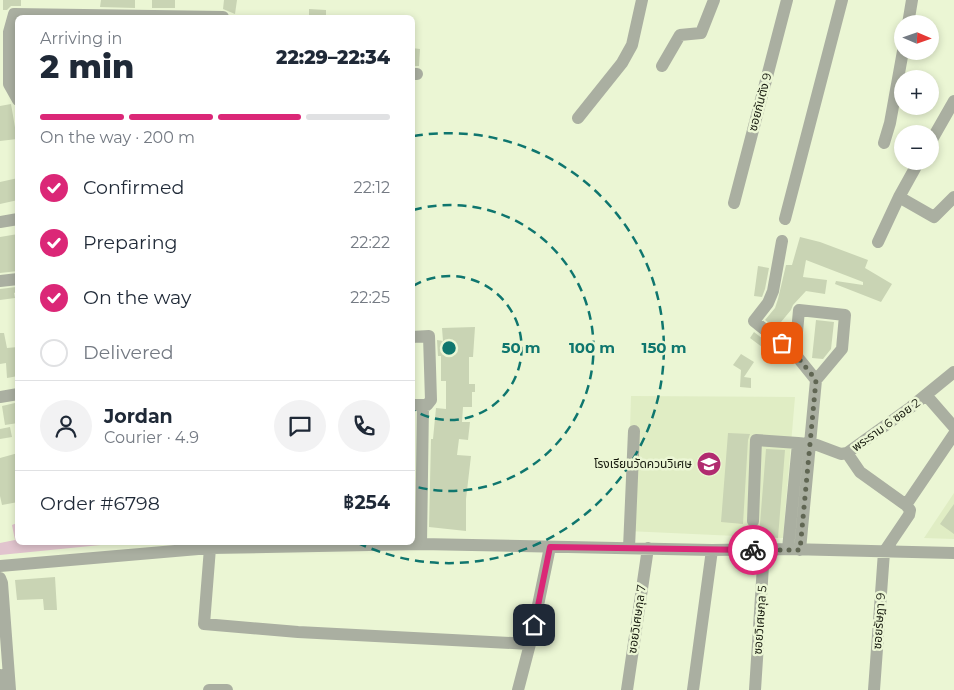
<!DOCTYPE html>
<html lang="en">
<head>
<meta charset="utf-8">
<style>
  body { margin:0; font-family:Montserrat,"Noto Sans Thai",sans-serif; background:#f2f2f3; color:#1f2937; height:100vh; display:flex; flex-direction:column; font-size:19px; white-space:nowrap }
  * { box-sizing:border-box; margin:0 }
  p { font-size:16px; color:#747a83 }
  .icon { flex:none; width:28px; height:28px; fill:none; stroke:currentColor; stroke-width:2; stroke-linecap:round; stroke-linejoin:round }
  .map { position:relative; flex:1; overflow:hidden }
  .panel { position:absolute; left:15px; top:15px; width:400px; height:530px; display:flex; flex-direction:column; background:#fff; border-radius:8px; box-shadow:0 2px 8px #0003 }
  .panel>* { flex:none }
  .needle { width:32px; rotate:92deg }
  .tools { position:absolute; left:894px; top:15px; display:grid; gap:10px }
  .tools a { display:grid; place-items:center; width:45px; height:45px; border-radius:50%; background:#fff; box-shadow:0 2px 8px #0003; font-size:25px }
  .pin { position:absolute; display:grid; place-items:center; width:42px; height:42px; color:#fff; margin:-21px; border-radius:10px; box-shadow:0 2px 8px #0006 }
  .courier { position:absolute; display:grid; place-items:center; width:50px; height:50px; margin:-25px; border:4px solid #db2777; border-radius:50%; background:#fff; color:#222; box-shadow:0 1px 6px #0007 }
  .head em { font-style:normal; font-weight:800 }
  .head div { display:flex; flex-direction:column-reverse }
  .head { display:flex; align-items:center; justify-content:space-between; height:85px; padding:0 25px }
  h1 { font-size:32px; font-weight:800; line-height:38px }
  .bar { display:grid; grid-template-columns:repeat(4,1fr); gap:8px 5px; align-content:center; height:60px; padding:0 25px }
  .bar i { height:6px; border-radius:4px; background:#e0e1e3 }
  .bar .selected { background:#db2777 }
  .bar p { grid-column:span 4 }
  .line { display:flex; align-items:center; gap:12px; padding:0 25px; border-top:1px solid #e0e1e3 }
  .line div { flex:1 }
  .round { display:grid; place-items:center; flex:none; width:52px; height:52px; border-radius:26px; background:#f2f2f3 }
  ol { padding:0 25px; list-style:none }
  li { display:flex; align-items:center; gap:15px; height:55px }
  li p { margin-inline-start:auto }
  li .icon { padding:5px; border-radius:50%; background:#db2777; color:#fff; stroke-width:4 }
  li:last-child { color:#747a83 }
  li i { width:28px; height:28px; border:2px solid #e0e1e3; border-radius:50% }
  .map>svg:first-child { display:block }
  .built { fill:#e0edc4 }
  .green { fill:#e1c4ce }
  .building { fill:#c9d4b4 }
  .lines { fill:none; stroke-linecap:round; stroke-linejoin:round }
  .minor { stroke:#aaafa1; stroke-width:12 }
  .done { stroke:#606653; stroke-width:5; stroke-dasharray:0 9 }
  .route { stroke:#db2777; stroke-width:6 }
  .ring { fill:none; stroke:#0f766e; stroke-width:2.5; stroke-dasharray:9 6 }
  .labels { text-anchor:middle; stroke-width:5; stroke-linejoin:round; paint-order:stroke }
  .street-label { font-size:12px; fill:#15180d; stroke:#ebf6d4 }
  .poi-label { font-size:12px; fill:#15180d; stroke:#ebf6d4; text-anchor:end }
  .centre { fill:#0f766e; stroke:#ebf6d4; stroke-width:2.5 }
  .ring-label { font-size:15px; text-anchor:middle; font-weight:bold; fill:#0f766e; stroke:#ebf6d4; stroke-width:5; stroke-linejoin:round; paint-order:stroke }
</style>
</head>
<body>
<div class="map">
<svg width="954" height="690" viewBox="0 0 954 690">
  <rect width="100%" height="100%" fill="#ebf6d4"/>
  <!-- built -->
  <path class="built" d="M631,396L795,397L783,538L627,531Z
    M954,493V539L924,538Z"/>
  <!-- green -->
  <path class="green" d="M17,523L18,542L121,543L0,555V543L15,540L12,525Z"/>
  <!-- building -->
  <path class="building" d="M3,0H21V6H11L7,10H3Z
    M101,0H135V8L100,7Z
    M152,0H175V8H152Z
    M224,0H237L235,14L223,9Z
    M309,9L326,10V18H309Z
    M412,48L420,49L419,66H412Z
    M11,104L17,139L0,141V106Z
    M18,178V200L0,204V182Z
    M18,234V271L0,273V237Z
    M800,237L820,242L868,260L865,268L892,284L881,302L835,284L836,281L863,285V282L806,260L803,277L827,280L825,294L806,291L793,305L791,310L776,328L765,320L775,308L778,299L786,265H792Z
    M758,266L769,268L765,289L762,297L754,296Z
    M16,287L17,292L14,293L15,298L0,300V289Z
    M816,320L834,322L831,349L823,359L812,358Z
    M475,327L473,357H469V384H475V392H472V407H463L462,422H470L468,440L459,439L457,455L471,456L466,499V531L429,527L431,439H433L436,408L446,409V381H441V356H438L437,340L443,341L442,328Z
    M754,332L767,342L762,347L750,338Z
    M0,333H4L7,348L18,347V376L7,378L6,363L0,364Z
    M741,354L754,362L744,377L751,378V388L740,387L741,370L733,365Z
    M15,403L18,423L5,425L2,406Z
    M10,427L12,437L0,439V429Z
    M728,433L750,434L748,440L743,524L721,522Z
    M766,449L785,450L778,538L759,536Z
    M18,453V502L2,505L0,496V458Z
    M954,504V534L940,524Z
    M55,577L57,610H44L43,599L17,600L15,580Z"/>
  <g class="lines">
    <!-- minor -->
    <path class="minor" d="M908,24L912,0
      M662,66L680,35L701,33L714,0
      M412,74H417
      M18,100L9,84V32L14,14L223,17
      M578,118L622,63L632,45L642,0
      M884,143L890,123L903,51
      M930,143L954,101
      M899,197L934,217L954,197
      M734,203L787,0
      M785,219L842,0
      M0,222L18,219
      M782,241L773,291L768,303L754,321L795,354
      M878,242L899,197L919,161
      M0,281L18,279
      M412,337L429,336L431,400L427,405H423
      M926,395L954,427
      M0,397L18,394
      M412,405H423L421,544
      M847,453L860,472L906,505L910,510L909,515L884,552L874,690
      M906,505L954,434
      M753,521L756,440L798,443
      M210,548L204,624L298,632L530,644
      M629,548L634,431
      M788,549L798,443L817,445L841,454L847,453L911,407L954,372
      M800,550L816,380L795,354L799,310L845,315L842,349L816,380
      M0,566L210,548L421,544L712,550L788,549L954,553
      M0,578L2,583L10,690
      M0,675L2,690
      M209,690H227
      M518,690L530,644L550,547
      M627,690L648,548
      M693,690L712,550
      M755,690L764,550"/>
  </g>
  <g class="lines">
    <!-- done -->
    <path class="done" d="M753,550H800L816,380L795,354L782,343"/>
    <!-- route -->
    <path class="route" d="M534,625L550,547L753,550"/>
  </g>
  <!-- distance rings -->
  <g class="ring">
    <path d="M413 286A72 72 0 1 1 413 410"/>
    <path d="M413 210A143 143 0 1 1 413 486"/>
    <path d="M414 136A215 215 0 1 1 358 543"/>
  </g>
  <!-- icons -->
  <defs>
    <symbol id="school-disc" viewBox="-11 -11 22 22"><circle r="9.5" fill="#b12b70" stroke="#ebf6d4"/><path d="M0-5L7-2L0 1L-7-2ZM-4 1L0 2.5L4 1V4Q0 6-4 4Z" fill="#fff"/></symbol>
  </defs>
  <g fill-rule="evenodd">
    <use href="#school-disc" x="695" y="450" width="28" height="28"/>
  </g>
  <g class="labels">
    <!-- street labels -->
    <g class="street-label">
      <text transform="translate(760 102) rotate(-75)" y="4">ซอยกันตัง 9</text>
      <text transform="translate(886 425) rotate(-36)" y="4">พระราม 6 ซอย 2</text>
      <text transform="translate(637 619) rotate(-82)" y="4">ซอยวิเศษกุล 7</text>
      <text transform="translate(760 620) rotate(-86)" y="4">ซอยวิเศษกุล 5</text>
      <text transform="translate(879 621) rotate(-86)" y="4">ซอยรัษฎา 9</text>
    </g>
    <!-- poi labels -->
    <g class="poi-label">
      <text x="692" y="468">โรงเรียนวัดควนวิเศษ</text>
    </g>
  </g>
  <circle cx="449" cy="348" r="8" class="centre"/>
  <g class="ring-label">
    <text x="521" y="353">50 m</text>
    <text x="592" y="353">100 m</text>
    <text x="664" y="353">150 m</text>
  </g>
</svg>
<div class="tools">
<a><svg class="needle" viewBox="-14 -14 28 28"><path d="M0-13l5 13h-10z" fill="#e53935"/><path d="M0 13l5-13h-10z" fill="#747a83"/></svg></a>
<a>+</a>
<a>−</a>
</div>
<div class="pin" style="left:782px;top:343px;background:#ea580c"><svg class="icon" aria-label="bag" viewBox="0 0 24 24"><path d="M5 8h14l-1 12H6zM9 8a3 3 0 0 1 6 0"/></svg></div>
<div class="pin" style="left:534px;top:625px;background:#1f2937"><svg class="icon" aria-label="home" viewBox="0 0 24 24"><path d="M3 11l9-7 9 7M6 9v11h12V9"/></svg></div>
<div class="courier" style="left:753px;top:550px"><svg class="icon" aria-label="bike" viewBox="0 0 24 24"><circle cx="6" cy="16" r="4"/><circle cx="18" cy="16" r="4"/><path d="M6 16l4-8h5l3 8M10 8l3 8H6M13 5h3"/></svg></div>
<section class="panel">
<div class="head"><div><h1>2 min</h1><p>Arriving in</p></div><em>22:29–22:34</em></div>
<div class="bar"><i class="selected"></i><i class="selected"></i><i class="selected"></i><i></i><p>On the way · 200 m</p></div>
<ol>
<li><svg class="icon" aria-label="check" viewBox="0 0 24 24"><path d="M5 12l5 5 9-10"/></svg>Confirmed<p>22:12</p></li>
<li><svg class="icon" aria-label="check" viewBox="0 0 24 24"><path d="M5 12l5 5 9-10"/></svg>Preparing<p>22:22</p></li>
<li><svg class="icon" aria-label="check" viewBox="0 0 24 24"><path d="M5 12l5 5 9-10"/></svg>On the way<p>22:25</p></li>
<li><i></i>Delivered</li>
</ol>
<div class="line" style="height:90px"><a class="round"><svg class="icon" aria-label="person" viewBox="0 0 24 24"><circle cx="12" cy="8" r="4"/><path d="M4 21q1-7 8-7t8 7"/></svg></a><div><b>Jordan</b><p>Courier · 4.9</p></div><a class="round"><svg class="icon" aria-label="chat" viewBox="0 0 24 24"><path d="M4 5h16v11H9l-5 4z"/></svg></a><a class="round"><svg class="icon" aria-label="phone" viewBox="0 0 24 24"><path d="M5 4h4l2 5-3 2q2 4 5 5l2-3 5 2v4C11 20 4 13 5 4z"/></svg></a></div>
<div class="line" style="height:65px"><div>Order #6798</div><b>฿254</b></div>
</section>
</div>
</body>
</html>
